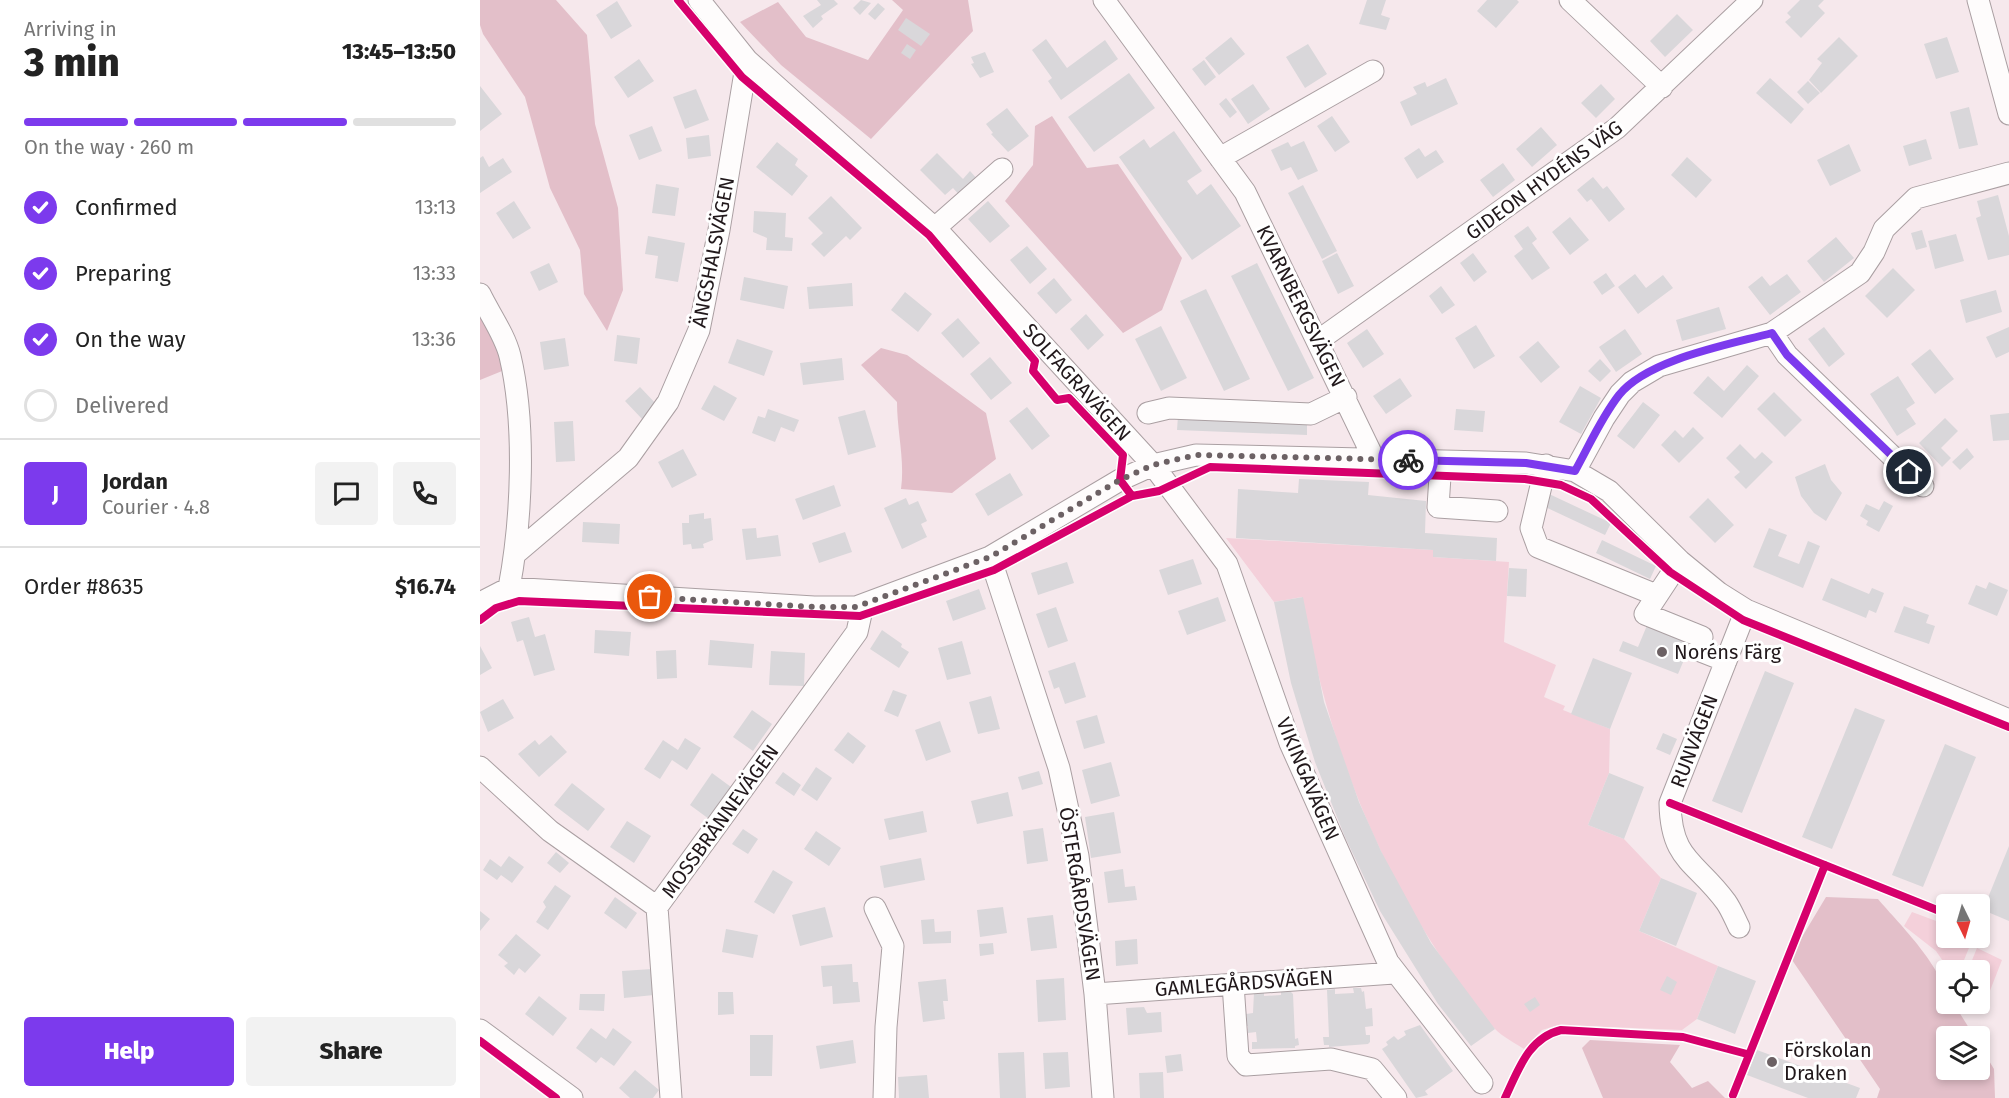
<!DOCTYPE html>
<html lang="en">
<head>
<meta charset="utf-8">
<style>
  body { margin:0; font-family:"Fira Sans",sans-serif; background:#f2f2f2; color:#222; height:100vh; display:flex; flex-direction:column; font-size:22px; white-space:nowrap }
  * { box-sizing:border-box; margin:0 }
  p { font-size:20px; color:#767676 }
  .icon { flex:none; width:33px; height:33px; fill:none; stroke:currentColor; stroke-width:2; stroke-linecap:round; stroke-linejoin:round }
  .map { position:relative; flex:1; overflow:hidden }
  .panel { display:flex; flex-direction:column; background:#fff; width:480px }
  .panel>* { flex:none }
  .needle { width:39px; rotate:175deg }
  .controls { position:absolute; left:1456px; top:894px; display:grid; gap:12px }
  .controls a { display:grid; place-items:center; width:54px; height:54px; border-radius:6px; background:#fff; box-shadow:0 3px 9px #0003; font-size:30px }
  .pin { position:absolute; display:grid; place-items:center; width:51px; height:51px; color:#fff; margin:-26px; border:3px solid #fff; border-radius:50%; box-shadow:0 2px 6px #0007 }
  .courier { position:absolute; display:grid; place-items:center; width:60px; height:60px; margin:-30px; border:4px solid #7c3aed; border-radius:50%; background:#fff; color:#222; box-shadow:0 2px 8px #0007 }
  .head em { font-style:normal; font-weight:800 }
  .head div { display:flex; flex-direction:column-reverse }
  .head { display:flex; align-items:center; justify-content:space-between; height:102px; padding:0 24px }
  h1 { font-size:39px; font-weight:800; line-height:45px }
  .bar { display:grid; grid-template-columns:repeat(4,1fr); gap:9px 6px; align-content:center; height:72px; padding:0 24px }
  .bar i { height:8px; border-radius:4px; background:#e0e0e0 }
  .bar .current { background:#7c3aed }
  .bar p { grid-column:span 4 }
  .line { display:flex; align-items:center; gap:15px; padding:0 24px; border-top:2px solid #e0e0e0 }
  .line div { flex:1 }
  .round { display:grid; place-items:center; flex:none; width:63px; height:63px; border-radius:6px; background:#f2f2f2 }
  ol { padding:0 24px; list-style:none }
  li { display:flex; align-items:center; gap:18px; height:66px }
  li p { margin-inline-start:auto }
  li .icon { padding:6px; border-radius:50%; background:#7c3aed; color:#fff; stroke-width:4 }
  li:last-child { color:#767676 }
  li i { width:33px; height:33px; border:3px solid #e0e0e0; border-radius:50% }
  .cta { display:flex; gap:12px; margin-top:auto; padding:12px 24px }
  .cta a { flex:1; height:69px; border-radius:6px; background:#7c3aed; color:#fff; font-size:24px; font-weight:800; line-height:69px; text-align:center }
  .cta a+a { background:#f2f2f2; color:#222 }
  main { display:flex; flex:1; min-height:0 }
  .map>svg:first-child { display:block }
  .green { fill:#f4d0da }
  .forest { fill:#e3bfc9 }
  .building { fill:#d9d7da }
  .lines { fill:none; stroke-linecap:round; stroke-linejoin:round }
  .minor-casing { stroke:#aa9fa2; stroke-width:23 }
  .minor { stroke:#fefcfc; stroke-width:21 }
  .cycleway-casing { stroke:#fff; stroke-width:11 }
  .cycleway { stroke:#d6006c; stroke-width:8 }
  .done { stroke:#6c6164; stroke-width:6; stroke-dasharray:0 10.8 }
  .route { stroke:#7c3aed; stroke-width:8 }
  .poi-dot { fill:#6c6164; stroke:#fff; stroke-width:2 }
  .labels { text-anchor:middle; stroke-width:6; stroke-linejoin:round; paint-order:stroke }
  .street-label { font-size:20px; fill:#21181b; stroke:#fff }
  .poi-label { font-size:20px; fill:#21181b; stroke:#fff; text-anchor:start }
</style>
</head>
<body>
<main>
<section class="panel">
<div class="head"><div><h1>3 min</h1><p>Arriving in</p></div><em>13:45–13:50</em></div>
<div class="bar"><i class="current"></i><i class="current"></i><i class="current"></i><i></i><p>On the way · 260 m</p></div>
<ol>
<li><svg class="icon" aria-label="check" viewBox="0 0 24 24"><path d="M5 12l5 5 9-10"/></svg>Confirmed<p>13:13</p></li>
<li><svg class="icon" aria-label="check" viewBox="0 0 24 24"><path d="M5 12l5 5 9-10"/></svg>Preparing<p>13:33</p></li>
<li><svg class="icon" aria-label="check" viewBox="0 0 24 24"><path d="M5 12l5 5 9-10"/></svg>On the way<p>13:36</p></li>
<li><i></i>Delivered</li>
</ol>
<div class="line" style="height:108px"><b class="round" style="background:#7c3aed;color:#fff">J</b><div><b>Jordan</b><p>Courier · 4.8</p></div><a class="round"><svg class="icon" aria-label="chat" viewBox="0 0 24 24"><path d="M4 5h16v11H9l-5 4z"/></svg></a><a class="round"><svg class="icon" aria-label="phone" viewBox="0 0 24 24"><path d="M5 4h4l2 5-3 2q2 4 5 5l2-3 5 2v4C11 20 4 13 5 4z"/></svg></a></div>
<div class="line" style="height:78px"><div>Order #8635</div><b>$16.74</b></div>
<div class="cta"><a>Help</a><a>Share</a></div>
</section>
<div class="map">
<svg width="1529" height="1098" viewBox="0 0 1529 1098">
  <rect width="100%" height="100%" fill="#f6e8ec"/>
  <!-- green -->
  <path class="green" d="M746,538L953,550V557L1029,562L1024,642L1076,665L1064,697L1085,706L1083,710L1130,729L1129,773L1108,825L1144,839L1181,878L1159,931L1238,966L1217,1019L1202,1030L1078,1025L1062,1030L1044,1049C1035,1043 1023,1037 1015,1029C997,1011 983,987 968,967C891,856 845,730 822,597L794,602Z
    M1432,912L1467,925V938H1493L1480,970H1469L1456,951L1424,926Z
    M1497,948L1522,960L1504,1006L1498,1004L1500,970H1488Z"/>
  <!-- forest -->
  <path class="forest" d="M0,0H76L107,35L115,124L138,208L143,290L127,331L104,294L100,250L70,188L45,97L3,34L0,25Z
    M412,0H488L493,31L391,139L301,65L260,22L298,2L326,37L388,60L423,10Z
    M572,116L607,168L638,164L702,258L682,310L643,333L525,201L553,165L555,126Z
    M0,303L27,369L0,380Z
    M401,348L427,355L506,413L516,459L472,493L421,489C425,460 417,432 417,402L381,365Z
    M1346,897L1398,899C1419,924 1467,970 1467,1004H1474L1494,1036H1467V1070H1500V1046L1514,1069L1515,1098H1397L1400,1089L1310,957Z
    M1110,1040L1200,1045L1190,1062L1212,1088L1228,1081L1245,1098H1123L1102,1048Z"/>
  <!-- building -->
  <path class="building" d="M337,0H354L358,4L341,16L343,19L333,28L323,16L341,5Z
    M381,0L391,3L380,15L373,8Z
    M887,0H906L901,15L910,18L906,30L879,24Z
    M1007,0H1037L1039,2L1016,28L997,11Z
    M1320,0H1344L1338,6L1345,13L1321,38L1305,22L1311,17L1307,13Z
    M137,1L152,26L131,39L116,15Z
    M398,3L405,9L395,20L388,14Z
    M1197,14L1213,30L1185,57L1170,41Z
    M426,18L450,34L441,46L418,30Z
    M751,37L765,54L739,75L725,58Z
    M1359,37L1378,56L1341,93L1329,80L1342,63L1337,59Z
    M1467,37L1479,72L1456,79L1444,44Z
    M566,39L587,68L625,40L638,59L581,100L568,81L572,78L552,50Z
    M427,44L436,50L430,59L421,53Z
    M828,44L847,74L825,88L806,57Z
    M505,52L514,72L500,78L491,64L494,63L491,57Z
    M159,59L174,81L148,98L134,77Z
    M724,60L736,77L725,86L712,69Z
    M649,73L675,108L614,152L588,117Z
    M966,78L978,104L931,126L920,102L937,94L933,87L945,82L947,87Z
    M1290,78L1324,109L1311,124L1276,93Z
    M1328,81L1340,93L1328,104L1317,92Z
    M773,84L790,109L768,124L751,99Z
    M1121,84L1135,99L1116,118L1101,103Z
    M0,86L22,114L0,131Z
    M216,89L229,120L205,129L193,97Z
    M746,98L757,112L750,118L739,104Z
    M1489,107L1498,145L1479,149L1470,112Z
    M527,108L549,136L528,152L511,134L513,133L506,124Z
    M852,116L870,142L855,152L837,126Z
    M172,126L182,151L159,160L149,135Z
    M1061,127L1077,145L1052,167L1036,149Z
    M694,131L722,171L707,181L717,195L731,184L761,226L712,260L639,157L664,139L670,148Z
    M229,135L231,156L208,159L206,138Z
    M1446,139L1452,159L1429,166L1423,146Z
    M824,141L838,171L818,180L811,167L801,171L791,150L808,142L811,147Z
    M297,142L318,159L315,165L328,176L312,196L276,167Z
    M1369,144L1381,171L1350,186L1337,160Z
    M939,148L945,157L956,150L964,162L937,179L924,158Z
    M457,153L483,179L490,171L499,181L482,198L473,188L465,195L440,170Z
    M3,156L9,167L23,158L32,172L0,193V158Z
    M1207,157L1232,180L1216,198L1191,175Z
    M1023,163L1035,180L1013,197L1000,180Z
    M1113,177L1123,189L1127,186L1145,209L1129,222L1111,199L1107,202L1097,190Z
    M176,184L199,188L195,216L172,213Z
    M823,185L857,251L842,259L808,193Z
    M1518,195L1529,236V255L1508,260L1496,218L1501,216L1497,201Z
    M351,196L382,228L370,240L366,236L344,257L331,244L343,233L328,218Z
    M34,201L51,228L33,239L16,213Z
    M508,201L530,226L510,243L488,219Z
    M274,211L306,213L305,237L313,238L312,251L286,250L287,238L273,232Z
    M1090,217L1109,240L1090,255L1072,232Z
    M1048,226L1057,239L1052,243L1070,268L1052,280L1034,256L1043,249L1034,236Z
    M1442,230L1447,247L1436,250L1431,233Z
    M1476,234L1484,261L1455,269L1448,241Z
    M168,236L205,243L198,282L175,278L178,256L165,254Z
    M1356,237L1374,258L1344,282L1327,261Z
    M547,246L567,269L550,284L530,260Z
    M857,253L874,286L858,294L842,261Z
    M993,253L1007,272L994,282L980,263Z
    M69,263L78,282L59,291L50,272Z
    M777,263L834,378L808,391L751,276Z
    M1413,268L1435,290L1407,318L1385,296Z
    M1126,273L1135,286L1122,295L1113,282Z
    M1155,274L1166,288L1183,275L1193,288L1158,314L1138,287Z
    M1307,274L1321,292L1290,315L1268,287L1282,276L1290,286Z
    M264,277L308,286L304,309L260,300Z
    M574,278L592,300L576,314L557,293Z
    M372,283L373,306L329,309L327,287Z
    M961,286L975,305L962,314L949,296Z
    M726,289L770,379L744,391L700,301Z
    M1516,290L1522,312L1486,323L1480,300Z
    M425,292L452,314L438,332L411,310Z
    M1239,307L1246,329L1202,341L1196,320Z
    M606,314L624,335L608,350L590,329Z
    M478,318L500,343L483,358L461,333Z
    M996,325L1015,356L994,369L975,338Z
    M681,326L707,378L681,391L655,339Z
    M1344,327L1365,354L1349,367L1328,339Z
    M1529,327V352L1516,358L1506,337Z
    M887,329L904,354L883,368L867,343Z
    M1145,329L1162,354L1136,372L1119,347Z
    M137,335L160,338L157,364L134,361Z
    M85,338L89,366L64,370L60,342Z
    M257,339L293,351L284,376L248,363Z
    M1058,341L1080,367L1061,383L1039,357Z
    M1450,349L1474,379L1455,394L1431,364Z
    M510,357L532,383L511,400L490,374Z
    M362,358L364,380L323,385L320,363Z
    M1120,359L1131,371L1120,382L1108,371Z
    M1267,365L1279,376L1242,418L1213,393L1228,376L1244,391Z
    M1418,376L1435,403L1426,409L1436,424L1417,436L1390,394Z
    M920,378L932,396L906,414L893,396Z
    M234,385L257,398L244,421L221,409Z
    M1100,386L1121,398L1101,434L1079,422Z
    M160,387L178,406L163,420L145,401Z
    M1294,392L1322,420L1305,437L1277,409Z
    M1163,402L1180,415L1154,449L1137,436Z
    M547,407L570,436L552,450L529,421Z
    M288,409L319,420L314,432L301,427L295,442L272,433L278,416L285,418Z
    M976,409L1005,411L1003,432L974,430Z
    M385,410L396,447L368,455L358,417Z
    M1529,413V440L1513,441L1510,415Z
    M698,416L827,421V435L697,430Z
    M1465,418L1478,431L1461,448L1471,458L1462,467L1439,443Z
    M93,421L95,461L76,462L74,422Z
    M1213,427L1224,438L1199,463L1181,445L1195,430L1203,438Z
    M1260,444L1275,459L1282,452L1293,462L1266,489L1254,477L1260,472L1246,458Z
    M1487,448L1494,457L1480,470L1472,462Z
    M203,449L217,475L192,488L178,462Z
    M1345,464L1351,480L1362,493L1346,521L1334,513L1321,496L1315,477Z
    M530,473L543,495L508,516L495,494Z
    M819,479L889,482L888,495L946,501L945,533L1017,538L1016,561L953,557V550L756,538L758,489L818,493Z
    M354,485L361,506L323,520L315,499Z
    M1067,493L1131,523L1125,535L1061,505Z
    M426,498L429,505L438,501L447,521L441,524L447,537L422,549L404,508Z
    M1228,498L1254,525L1235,543L1209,517Z
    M1404,501L1413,506L1399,532L1386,525L1388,521L1380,516L1386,504L1399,510Z
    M224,513V519L231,518L233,540L223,544L224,548L212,549L211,544L203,545L202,523H209V515Z
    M103,522L140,524L139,544L102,542Z
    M276,528L277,538L298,535L301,556L266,560L262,529Z
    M1289,528L1307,535L1298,556L1319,564L1328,541L1340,546L1323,588L1273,567Z
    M365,532L372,552L339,563L332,543Z
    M1122,540L1176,566L1170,579L1116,553Z
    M713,559L722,584L688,595L679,570Z
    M587,562L594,583L558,595L551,573Z
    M1029,568L1047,569L1046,597L1027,596Z
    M1351,578L1389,594L1392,588L1404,593L1396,613L1389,610L1386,618L1342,600Z
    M1509,582L1528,590L1517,616L1488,604L1496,585L1506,589Z
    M499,589L506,609L473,621L466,601Z
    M738,597L746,621L707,635L698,611Z
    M823,597L844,702L879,802L901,851L951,943L1015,1029L991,1046L958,1004L900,911L865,837L835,762L811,683L794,602Z
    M1424,606L1449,615L1446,623L1455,626L1449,644L1414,632Z
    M576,607L588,641L568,648L556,614Z
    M49,617L55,637L65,634L75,670L54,676L43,640L37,642L31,622Z
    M1168,623L1212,641L1198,674L1139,651L1143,641L1158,647Z
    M115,630L151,632L149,656L114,653Z
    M402,630L422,644L421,647L429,652L419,668L390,649Z
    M230,640L274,644L272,668L228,665Z
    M482,641L491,674L467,680L458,648Z
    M0,646L12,668L0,675Z
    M196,650L197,678L177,679L176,651Z
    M291,651L325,653L324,686L289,685Z
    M1113,658L1152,673L1130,729L1091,714Z
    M595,662L606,697L585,704L579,687L574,689L568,671Z
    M1285,671L1314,683L1262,813L1232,801Z
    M413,690L427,695L418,717L404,711Z
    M511,696L520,729L498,734L489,702Z
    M23,699L34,718L8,732L0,712Z
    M1375,708L1405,720L1352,849L1322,837Z
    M272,710L292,724L273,751L253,737Z
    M617,715L625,743L604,749L596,721Z
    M460,721L471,752L446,761L435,730Z
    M368,732L386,746L373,764L354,750Z
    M1183,733L1197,739L1190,755L1176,749Z
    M71,735L87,752L59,777L38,754L55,740L59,745Z
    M205,738L221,748L207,770L192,760L180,779L164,769L183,740L198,750Z
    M1465,744L1496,757L1443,887L1412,875Z
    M631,762L640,796L611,804L602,770Z
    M336,767L352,778L337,801L321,790Z
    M559,771L563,784L542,790L538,777Z
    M303,772L321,785L314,796L295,783Z
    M232,773L251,787L229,819L210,805Z
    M1129,773L1164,787L1144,839L1108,825Z
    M92,783L125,809L108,831L74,805Z
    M528,792L533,816L497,824L491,801Z
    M443,811L447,832L409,840L404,819Z
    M634,812L641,853L611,858L605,817Z
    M147,821L171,836L154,863L130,847Z
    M563,828L568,861L547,864L543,831Z
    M263,829L278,839L268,854L252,844Z
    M336,831L361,848L349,866L324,849Z
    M1529,846V921L1503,910Z
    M76,852L89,863L80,873L67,863Z
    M29,856L44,867L32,883L21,875L17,880L3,870L10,859L21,867Z
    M441,858L445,880L404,888L400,866Z
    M643,869L645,887L655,886L657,900L628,903L624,872Z
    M293,870L313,882L294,914L274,902Z
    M1181,878L1217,893L1196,946L1159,931Z
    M75,885L91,896L68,930L56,922L66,907L63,902Z
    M135,897L157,913L146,929L124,913Z
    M345,907L353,937L320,946L312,915Z
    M523,907L527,933L500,937L497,910Z
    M0,911L10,919L0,931Z
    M573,915L577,948L551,951L547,918Z
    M454,919L455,932L471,931V943L443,944L441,920Z
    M246,929L278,935L273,958L242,952Z
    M36,934L61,955L45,973L39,968L34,975L24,966L28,963L18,955Z
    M657,939L658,964L636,966L635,941Z
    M513,943L514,954L500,956L499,944Z
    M372,964L373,982H378L380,1002L353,1004L352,986L343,987L341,966Z
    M1238,966L1276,981L1255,1034L1217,1019Z
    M172,969L174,995L144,998L142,971Z
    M1187,976L1197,982L1191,995L1180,990Z
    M584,978L586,1020L558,1022L556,980Z
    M466,979L468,1001H463L465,1019L443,1022L438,982Z
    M873,988H881L882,992L884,991L886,1009L892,1008L893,1026L885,1027L886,1035H890V1042L888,1044L849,1047V1045H844L843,1037H849L847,990L855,989V994L874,993Z
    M801,991H810L813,994L815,1039L818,1038L819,1045L815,1046V1048L772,1049V1042H777L776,1032L768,1033V1026L762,1027V1018H767L766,1014L773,1013L774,992H784V996L801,995Z
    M238,992H253L254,1014L238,1015Z
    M100,994H125L124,1011L99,1010Z
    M59,996L87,1018L73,1036L45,1014Z
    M1055,997L1060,1005L1050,1012L1044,1004Z
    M664,1007L667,1013L681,1012L682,1032L648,1035L646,1008Z
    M940,1025L973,1071L945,1091L948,1095L936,1098L902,1049L908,1045L906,1042L914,1036L918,1040L926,1035L924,1031Z
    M111,1028L126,1039L133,1028L152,1042L134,1066L121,1057L116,1063L96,1048Z
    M270,1035H293L292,1076H270Z
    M373,1040L376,1063L340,1069L336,1046Z
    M1277,1050L1380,1088L1376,1098H1328L1267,1075Z
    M544,1052L546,1098H520L518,1053Z
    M588,1052L590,1087L565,1089L563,1053Z
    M701,1054L703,1071L687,1073L685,1056Z
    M155,1070L179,1090L173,1098H150L139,1088Z
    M683,1072L684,1098H660L659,1073Z
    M447,1075L449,1098H419L418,1077Z"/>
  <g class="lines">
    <defs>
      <path id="minor" d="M219,0L267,60L459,232L673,465L716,455L1046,463L1095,471L1129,491L1200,561L1239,593L1266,610L1529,720
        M624,0L765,192L894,459
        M1090,0L1182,87
        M1498,0L1529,114
        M740,158L893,71
        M455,228L522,169
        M0,294C9,313 25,335 30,356C46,424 42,519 29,588
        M1292,333L1307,355L1443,486
        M839,340L1137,128L1272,0
        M668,413L689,408L831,414L866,397
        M961,461L958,507L1017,511
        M1066,465L1051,528L1058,547L1176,595
        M1095,471L1124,418L1140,394L1152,382L1179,366L1292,333L1380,273L1394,252L1404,229L1436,198L1529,173
        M35,554L148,458L188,402L219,330L239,230L267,60
        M510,557L579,768L598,856L615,994L623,1098
        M1200,561L1165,614L1222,637L1218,650L1246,661
        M0,603L29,588L334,607H376L510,557L640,480L673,465L747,564L810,743L908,962L1002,1083
        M0,767L70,831L177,907
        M395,908L413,946L406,1027L404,1098
        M1259,927C1255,919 1251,909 1246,902C1216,861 1191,861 1190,803L1266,610
        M753,984L758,1056L766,1065L851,1059L892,1069L916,1098
        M615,994L914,973
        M0,1030L92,1098
        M191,1098L177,907L377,632L383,605"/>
    </defs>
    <!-- minor casing -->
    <use href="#minor" class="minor-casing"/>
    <!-- minor -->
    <use href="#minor" class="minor"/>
    <defs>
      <path id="cycleway" d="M198,0L262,77L449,235L555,361L553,371L577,400L589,398L643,455L640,480L652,496
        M0,620L16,608L39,601L380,616L514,570L652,496L679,491L730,467L1045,479L1081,485L1111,499L1190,572L1263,620L1529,727
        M1190,803L1467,914
        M0,1041L76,1098
        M1253,1095L1345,865
        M1025,1098C1038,1071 1048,1038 1081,1030L1203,1037L1267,1054"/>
    </defs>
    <!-- cycleway casing -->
    <use href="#cycleway" class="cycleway-casing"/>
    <!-- cycleway -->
    <use href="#cycleway" class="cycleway"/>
  </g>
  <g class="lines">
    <!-- done -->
    <path class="done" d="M170,597L334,607H376L510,557L640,480L673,465L716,455L928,460"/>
    <!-- route -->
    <path class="route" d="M928,460L1046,463L1095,471C1109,446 1121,418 1139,395C1168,359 1248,345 1292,333L1307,355L1429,472"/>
  </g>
  <!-- markers -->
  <g class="poi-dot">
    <circle cx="1182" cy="652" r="6"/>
    <circle cx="1292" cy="1062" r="6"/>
  </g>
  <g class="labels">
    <!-- street labels -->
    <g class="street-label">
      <text transform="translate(1064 180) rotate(-36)" y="7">GIDEON HYDÉNS VÄG</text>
      <text transform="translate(233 252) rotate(-79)" y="7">ÄNGSHALSVÄGEN</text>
      <text transform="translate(821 306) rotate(64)" y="7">KVARNBERGSVÄGEN</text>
      <text transform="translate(597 382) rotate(48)" y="7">SOLFAGRAVÄGEN</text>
      <text transform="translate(1214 741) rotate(-69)" y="7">RUNVÄGEN</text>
      <text transform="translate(828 779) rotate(67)" y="7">VIKINGAVÄGEN</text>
      <text transform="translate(240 821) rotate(-54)" y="7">MOSSBRÄNNEVÄGEN</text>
      <text transform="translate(600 894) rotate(81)" y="7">ÖSTERGÅRDSVÄGEN</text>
      <text transform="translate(764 983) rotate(-4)" y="7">GAMLEGÅRDSVÄGEN</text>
    </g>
    <!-- poi labels -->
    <g class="poi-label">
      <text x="1194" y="659">Noréns Färg</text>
      <text x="1304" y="1057">Förskolan<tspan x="1304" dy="23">Draken</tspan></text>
    </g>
  </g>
</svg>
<div class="controls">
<a><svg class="needle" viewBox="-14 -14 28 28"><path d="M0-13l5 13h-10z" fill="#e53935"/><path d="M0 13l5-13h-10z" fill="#767676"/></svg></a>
<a><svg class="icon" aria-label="locate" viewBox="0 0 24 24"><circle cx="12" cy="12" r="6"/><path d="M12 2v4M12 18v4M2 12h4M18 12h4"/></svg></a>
<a><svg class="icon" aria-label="layers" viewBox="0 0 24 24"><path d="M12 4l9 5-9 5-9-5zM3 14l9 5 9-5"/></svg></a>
</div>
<div class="pin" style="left:170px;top:597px;background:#ea580c"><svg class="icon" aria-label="bag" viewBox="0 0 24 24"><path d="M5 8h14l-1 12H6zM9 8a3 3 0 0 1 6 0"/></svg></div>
<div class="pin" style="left:1429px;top:472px;background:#1f2937"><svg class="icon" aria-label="home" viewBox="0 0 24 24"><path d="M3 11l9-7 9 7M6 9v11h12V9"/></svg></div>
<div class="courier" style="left:928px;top:460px"><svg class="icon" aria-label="bike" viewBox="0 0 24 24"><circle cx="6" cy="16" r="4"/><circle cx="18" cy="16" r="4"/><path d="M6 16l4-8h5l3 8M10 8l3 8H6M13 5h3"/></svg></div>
</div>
</main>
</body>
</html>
